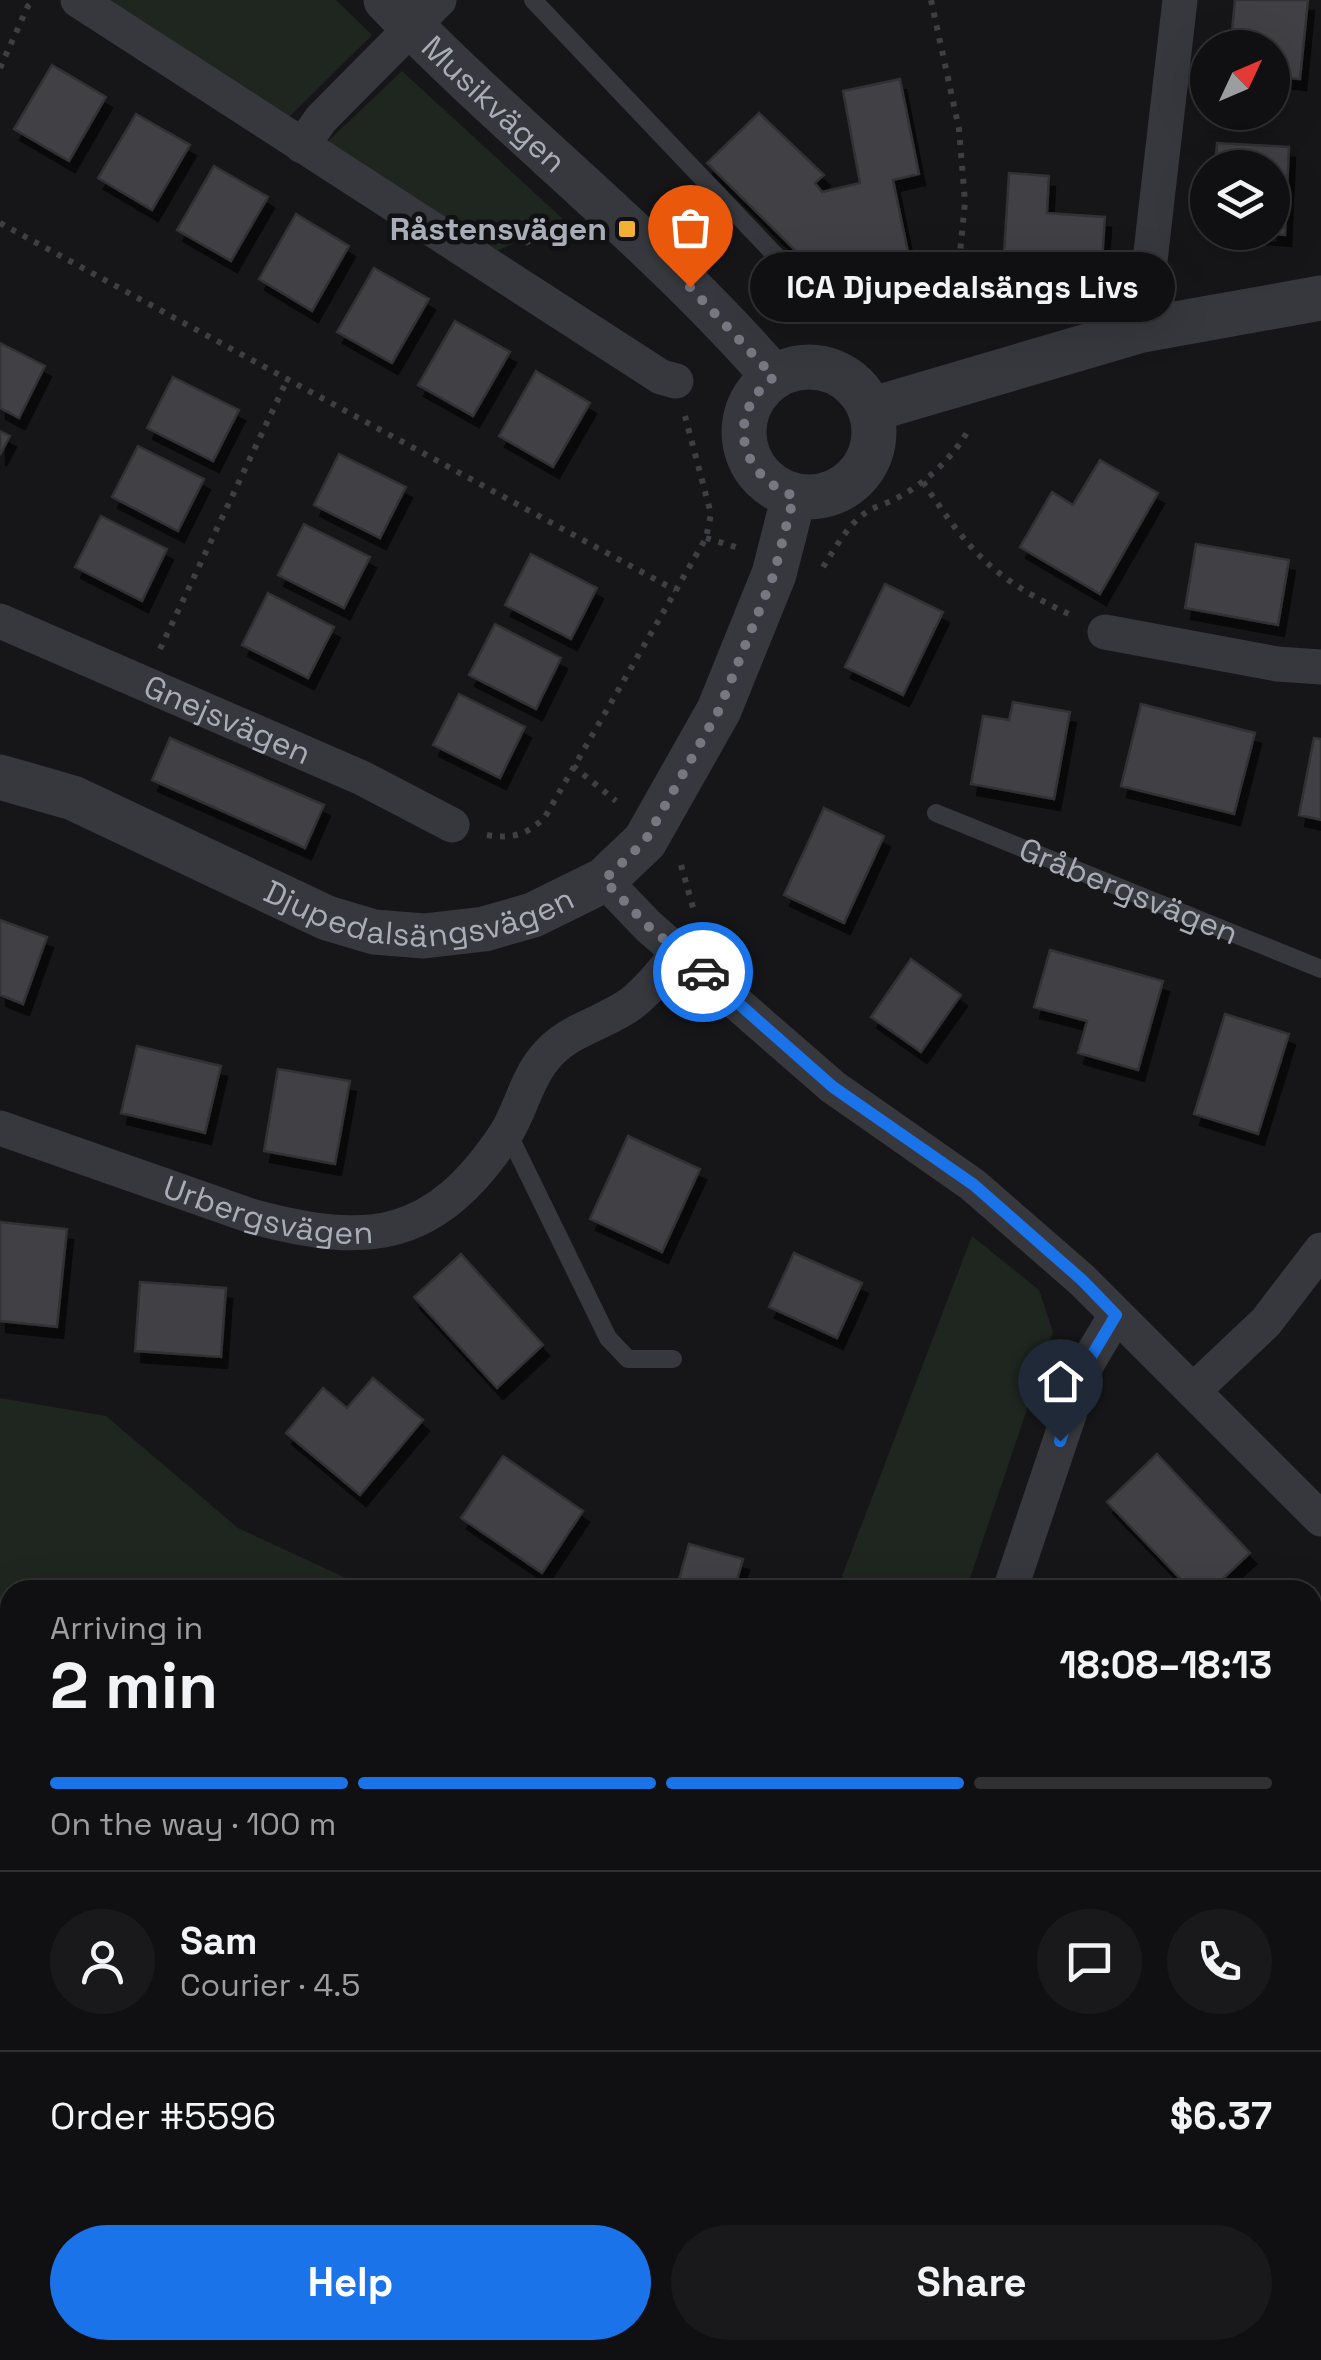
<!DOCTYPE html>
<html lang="en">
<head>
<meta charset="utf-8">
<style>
  body { margin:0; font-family:"Space Grotesk",sans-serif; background:#19191b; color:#f1f3f6; height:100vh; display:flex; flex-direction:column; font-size:38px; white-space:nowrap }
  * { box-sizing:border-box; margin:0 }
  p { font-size:32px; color:#9c9d9f }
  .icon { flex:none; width:55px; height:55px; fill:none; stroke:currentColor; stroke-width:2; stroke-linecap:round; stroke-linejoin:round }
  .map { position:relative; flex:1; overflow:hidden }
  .sheet { position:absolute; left:0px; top:1580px; width:1322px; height:780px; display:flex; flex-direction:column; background:#101012; border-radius:30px 30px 0 0; box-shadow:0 10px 40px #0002,0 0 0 2px #303032 }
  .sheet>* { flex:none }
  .needle { width:65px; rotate:46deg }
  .buttons { position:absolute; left:1190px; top:30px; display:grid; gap:20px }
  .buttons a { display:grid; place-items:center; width:100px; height:100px; border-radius:50%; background:#101012; box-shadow:0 10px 40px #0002,0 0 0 2px #303032; font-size:50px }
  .pin { position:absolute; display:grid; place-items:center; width:85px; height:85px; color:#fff; margin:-102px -42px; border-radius:50% 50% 50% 0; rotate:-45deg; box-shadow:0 0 10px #0007 }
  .pin .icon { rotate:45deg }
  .courier { position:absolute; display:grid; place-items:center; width:100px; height:100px; margin:-50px; border:8px solid #1a73e8; border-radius:50%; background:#fff; color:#222; box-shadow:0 2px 12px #0007 }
  .bubble { position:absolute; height:70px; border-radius:35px; background:#101012; box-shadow:0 10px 40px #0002,0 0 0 2px #303032; font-size:32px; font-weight:600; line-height:70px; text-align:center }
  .summary em { font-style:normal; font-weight:600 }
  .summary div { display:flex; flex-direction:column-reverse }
  .summary { display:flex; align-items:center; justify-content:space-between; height:170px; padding:0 50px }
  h1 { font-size:65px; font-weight:600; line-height:75px }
  .bar { display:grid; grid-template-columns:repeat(4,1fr); gap:15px 10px; align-content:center; height:120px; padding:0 50px }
  .bar i { height:12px; border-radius:8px; background:#303032 }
  .bar .selected { background:#1a73e8 }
  .bar p { grid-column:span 4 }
  .line { display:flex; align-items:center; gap:25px; padding:0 50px; border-top:2px solid #303032 }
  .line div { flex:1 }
  .round { display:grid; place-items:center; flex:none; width:105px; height:105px; border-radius:52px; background:#19191b }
  .primary-button { display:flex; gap:20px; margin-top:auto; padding:20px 50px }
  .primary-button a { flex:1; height:115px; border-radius:60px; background:#1a73e8; color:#fff; font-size:40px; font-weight:600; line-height:115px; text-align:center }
  .primary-button a+a { background:#19191b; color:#f1f3f6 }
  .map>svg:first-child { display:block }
  .built { fill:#222225 }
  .green { fill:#1e261f }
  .building { fill:#404145; stroke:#303034; stroke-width:2.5; filter:url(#shadow) }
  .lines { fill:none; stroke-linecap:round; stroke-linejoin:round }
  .path { stroke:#3d3f44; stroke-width:6; stroke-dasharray:5 8; stroke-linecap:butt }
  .service { stroke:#37383d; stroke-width:18 }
  .minor { stroke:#37383d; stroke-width:35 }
  .tertiary { stroke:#37383d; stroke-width:45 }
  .done { stroke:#757880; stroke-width:10; stroke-dasharray:0 18 }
  .route { stroke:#1a73e8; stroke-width:12 }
  .poi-dot { fill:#f2b134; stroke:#111113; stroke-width:4 }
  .labels { text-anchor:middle; stroke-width:9; stroke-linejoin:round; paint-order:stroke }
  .street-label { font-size:32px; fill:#a8adb8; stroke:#111113 }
  .poi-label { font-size:32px; font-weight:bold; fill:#a8adb8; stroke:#111113; text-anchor:end }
</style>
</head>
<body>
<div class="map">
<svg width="1321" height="2360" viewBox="0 0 1321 2360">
  <defs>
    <filter id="shadow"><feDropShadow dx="6" dy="11" stdDeviation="0" flood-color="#0009"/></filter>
  </defs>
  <rect width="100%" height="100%" fill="#161618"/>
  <!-- built -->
  <path class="built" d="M561,2350H863L871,2360H567Z"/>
  <!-- green -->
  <path class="green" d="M106,0H336L372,35L288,118Z
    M402,71L563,219L491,254L325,144Z
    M972,1236L1039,1290L1053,1332L966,1590H843L842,1576Z
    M0,1398L106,1416L238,1528L372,1590H10V2350H538L536,2360H0Z"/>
  <!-- building -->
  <path class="building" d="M1235,0H1308L1300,79L1272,76V48H1249V43L1231,41Z
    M52,65L106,97L69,161L14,129Z
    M900,79L919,174L893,180L912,271L863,287L854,261L815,270L707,163L759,113L824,175L815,183L822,192L860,183L843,91Z
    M136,114L190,145L152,210L98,178Z
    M1217,143L1289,147L1285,235L1245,232H1272V168H1215Z
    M214,166L268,197L231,261L177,230Z
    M1009,173L1049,176L1047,213L1105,217L1101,276L1003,269Z
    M296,214L349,246L312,311L259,279Z
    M374,268L429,299L392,363L337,332Z
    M455,321L510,352L473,416L418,385Z
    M0,343L45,366L19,418L0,408Z
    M536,371L590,403L553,467L499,436Z
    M173,377L239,410L213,461L147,428Z
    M0,431L10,436L0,455Z
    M138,446L204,479L178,531L112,497Z
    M339,454L406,487L380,538L314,505Z
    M1100,460L1158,493L1100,594L1020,547L1052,492L1073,505Z
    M101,516L167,549L142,601L75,567Z
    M304,524L370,557L344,608L278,575Z
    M1196,544L1289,560L1278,625L1185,608Z
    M531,554L597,588L571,639L505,605Z
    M885,584L943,612L903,695L845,667Z
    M268,593L334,627L308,678L242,645Z
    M495,624L561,658L536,709L469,675Z
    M459,694L525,727L500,778L433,745Z
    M1013,702L1070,712L1054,799L971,784L983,716L1009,720Z
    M1141,704L1255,733L1234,814L1121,786Z
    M170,738L324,805L305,848L152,780Z
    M1314,738L1321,739V820L1299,815Z
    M824,808L884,836L844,923L784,895Z
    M0,920L47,937L23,1004L0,995Z
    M1050,950L1163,981L1138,1070L1078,1053L1087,1021L1034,1007Z
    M911,959L961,995L921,1052L871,1017Z
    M1225,1014L1289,1034L1258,1134L1194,1114Z
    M137,1046L221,1066L205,1133L121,1113Z
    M278,1069L350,1081L335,1164L264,1151Z
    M628,1136L700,1169L662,1252L590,1219Z
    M0,1222L67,1229L57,1327L0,1321Z
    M794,1253L862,1283L837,1338L769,1307Z
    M461,1254L543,1345L497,1388L414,1297Z
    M140,1282L226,1288L221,1357L135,1351Z
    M373,1378L423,1420L360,1495L286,1433L323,1388L347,1408Z
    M1157,1454L1250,1553L1211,1590H1191L1107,1502Z
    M503,1456L583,1511L542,1573L461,1518Z
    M689,1544L743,1559L734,1590H676Z
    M1312,1689H1321V1761H1312Z
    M1312,2267L1321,2269V2353L1307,2350H1312Z
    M738,2350L765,2352L764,2360H737Z"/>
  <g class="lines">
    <!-- path -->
    <path class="path" d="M931,0L959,129L965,202L958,273
      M0,68L28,6L34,0
      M0,223L675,590
      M525,243L564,226
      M981,310L1083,298
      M923,482C971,554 994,579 1073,616
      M706,538L739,548
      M823,567C836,547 848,524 868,511C877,506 888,503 897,498C927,482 954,457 970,427
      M160,649L288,378
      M573,766L616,801
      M487,835C512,839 527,835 545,817L706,538L711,514L685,416
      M681,865L694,911
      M0,2260L10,2267
      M176,2350L200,2360
      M416,2350L477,2360
      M353,2360L384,2350"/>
    <!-- service -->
    <g class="service">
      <path d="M533,0L801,282C851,312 898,303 955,302"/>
      <path id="s1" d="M936,813L1321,969"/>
      <path d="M507,1131L608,1338L628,1359H673"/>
      <path d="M1312,1845L1321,1847"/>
      <path d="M953,2360L965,2350"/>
    </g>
    <!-- minor -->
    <g class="minor">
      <path d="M78,0L661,377L676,381"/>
      <path d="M302,146L321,119L439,0"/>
      <path d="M1142,330L1180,0"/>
      <path id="s2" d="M0,621L362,778L452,825"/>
      <path d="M1105,632L1277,664L1321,667"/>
      <path d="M604,880L648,926L833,1087L973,1185L1082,1280L1321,1519"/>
      <path id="s3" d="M0,1128L254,1217C370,1248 435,1240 505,1135C520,1112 526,1081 543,1060C566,1029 603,1025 632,1003C650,989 664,970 679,952"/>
      <path d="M1193,1391L1266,1322L1321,1250"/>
      <path d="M1010,1590L1085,1367L1116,1315"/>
      <path d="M1139,2350L1149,2360"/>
    </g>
    <!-- tertiary -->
    <g class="tertiary">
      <path id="s4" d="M386,0C511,130 656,241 774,377"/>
      <circle cx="809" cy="432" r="65"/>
      <path d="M870,410L1142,330L1321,298"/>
      <path id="s5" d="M0,777L73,798L327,918L374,932L424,936L484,929L533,915L604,880L645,841L719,710L774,574L794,496"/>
    </g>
  </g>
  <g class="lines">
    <!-- done -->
    <path class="done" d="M690,287L774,377C725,414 738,475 794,496L774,574L719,710L645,841L604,880L648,926L703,972"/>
    <!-- route -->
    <path class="route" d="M703,972L833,1087L974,1185L1082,1280L1116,1315L1085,1367L1060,1441"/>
  </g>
  <!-- markers -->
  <rect class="poi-dot" x="617" y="219" width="20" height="20" rx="5"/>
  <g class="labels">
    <!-- street labels -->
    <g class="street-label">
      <text dy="11" stroke="none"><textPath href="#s4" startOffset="150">Musikvägen</textPath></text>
      <text dy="11" stroke="none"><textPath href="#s2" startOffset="248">Gnejsvägen</textPath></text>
      <text dy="11" stroke="none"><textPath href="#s5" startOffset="450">Djupedalsängsvägen</textPath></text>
      <text dy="11" stroke="none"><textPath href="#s1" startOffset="208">Gråbergsvägen</textPath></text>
      <text dy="11" stroke="none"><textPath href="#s3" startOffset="282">Urbergsvägen</textPath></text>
    </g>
    <!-- poi labels -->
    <g class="poi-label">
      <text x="607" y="240">Råstensvägen</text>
    </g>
  </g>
</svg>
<div class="buttons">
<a><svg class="needle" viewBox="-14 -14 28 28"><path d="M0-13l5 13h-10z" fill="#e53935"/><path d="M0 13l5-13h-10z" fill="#9c9d9f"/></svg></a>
<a><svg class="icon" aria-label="layers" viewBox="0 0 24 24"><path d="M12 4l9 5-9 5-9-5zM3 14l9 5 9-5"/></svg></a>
</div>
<div class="pin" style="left:690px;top:287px;background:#ea580c"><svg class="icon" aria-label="bag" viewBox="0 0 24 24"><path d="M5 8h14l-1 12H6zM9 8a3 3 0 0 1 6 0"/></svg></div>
<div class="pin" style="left:1060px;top:1441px;background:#1f2937"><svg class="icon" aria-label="home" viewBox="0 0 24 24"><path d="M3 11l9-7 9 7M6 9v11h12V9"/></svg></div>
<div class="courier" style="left:703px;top:972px"><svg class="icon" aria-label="car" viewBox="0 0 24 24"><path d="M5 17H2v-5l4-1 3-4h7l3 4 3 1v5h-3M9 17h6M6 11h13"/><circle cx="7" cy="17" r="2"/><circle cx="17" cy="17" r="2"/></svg></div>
<div class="bubble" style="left:750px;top:252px;width:425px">ICA Djupedalsängs Livs</div>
<section class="sheet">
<div class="summary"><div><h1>2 min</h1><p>Arriving in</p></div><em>18:08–18:13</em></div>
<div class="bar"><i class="selected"></i><i class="selected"></i><i class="selected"></i><i></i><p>On the way · 100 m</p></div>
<div class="line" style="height:180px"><a class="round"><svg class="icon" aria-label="person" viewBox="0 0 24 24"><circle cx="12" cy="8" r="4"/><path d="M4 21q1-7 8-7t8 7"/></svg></a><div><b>Sam</b><p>Courier · 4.5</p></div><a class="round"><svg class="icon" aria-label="chat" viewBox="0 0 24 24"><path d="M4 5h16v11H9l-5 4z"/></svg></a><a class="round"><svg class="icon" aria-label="phone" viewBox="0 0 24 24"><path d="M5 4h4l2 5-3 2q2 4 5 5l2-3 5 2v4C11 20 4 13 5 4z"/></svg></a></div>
<div class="line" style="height:130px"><div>Order #5596</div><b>$6.37</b></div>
<div class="primary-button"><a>Help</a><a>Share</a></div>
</section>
</div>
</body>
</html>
